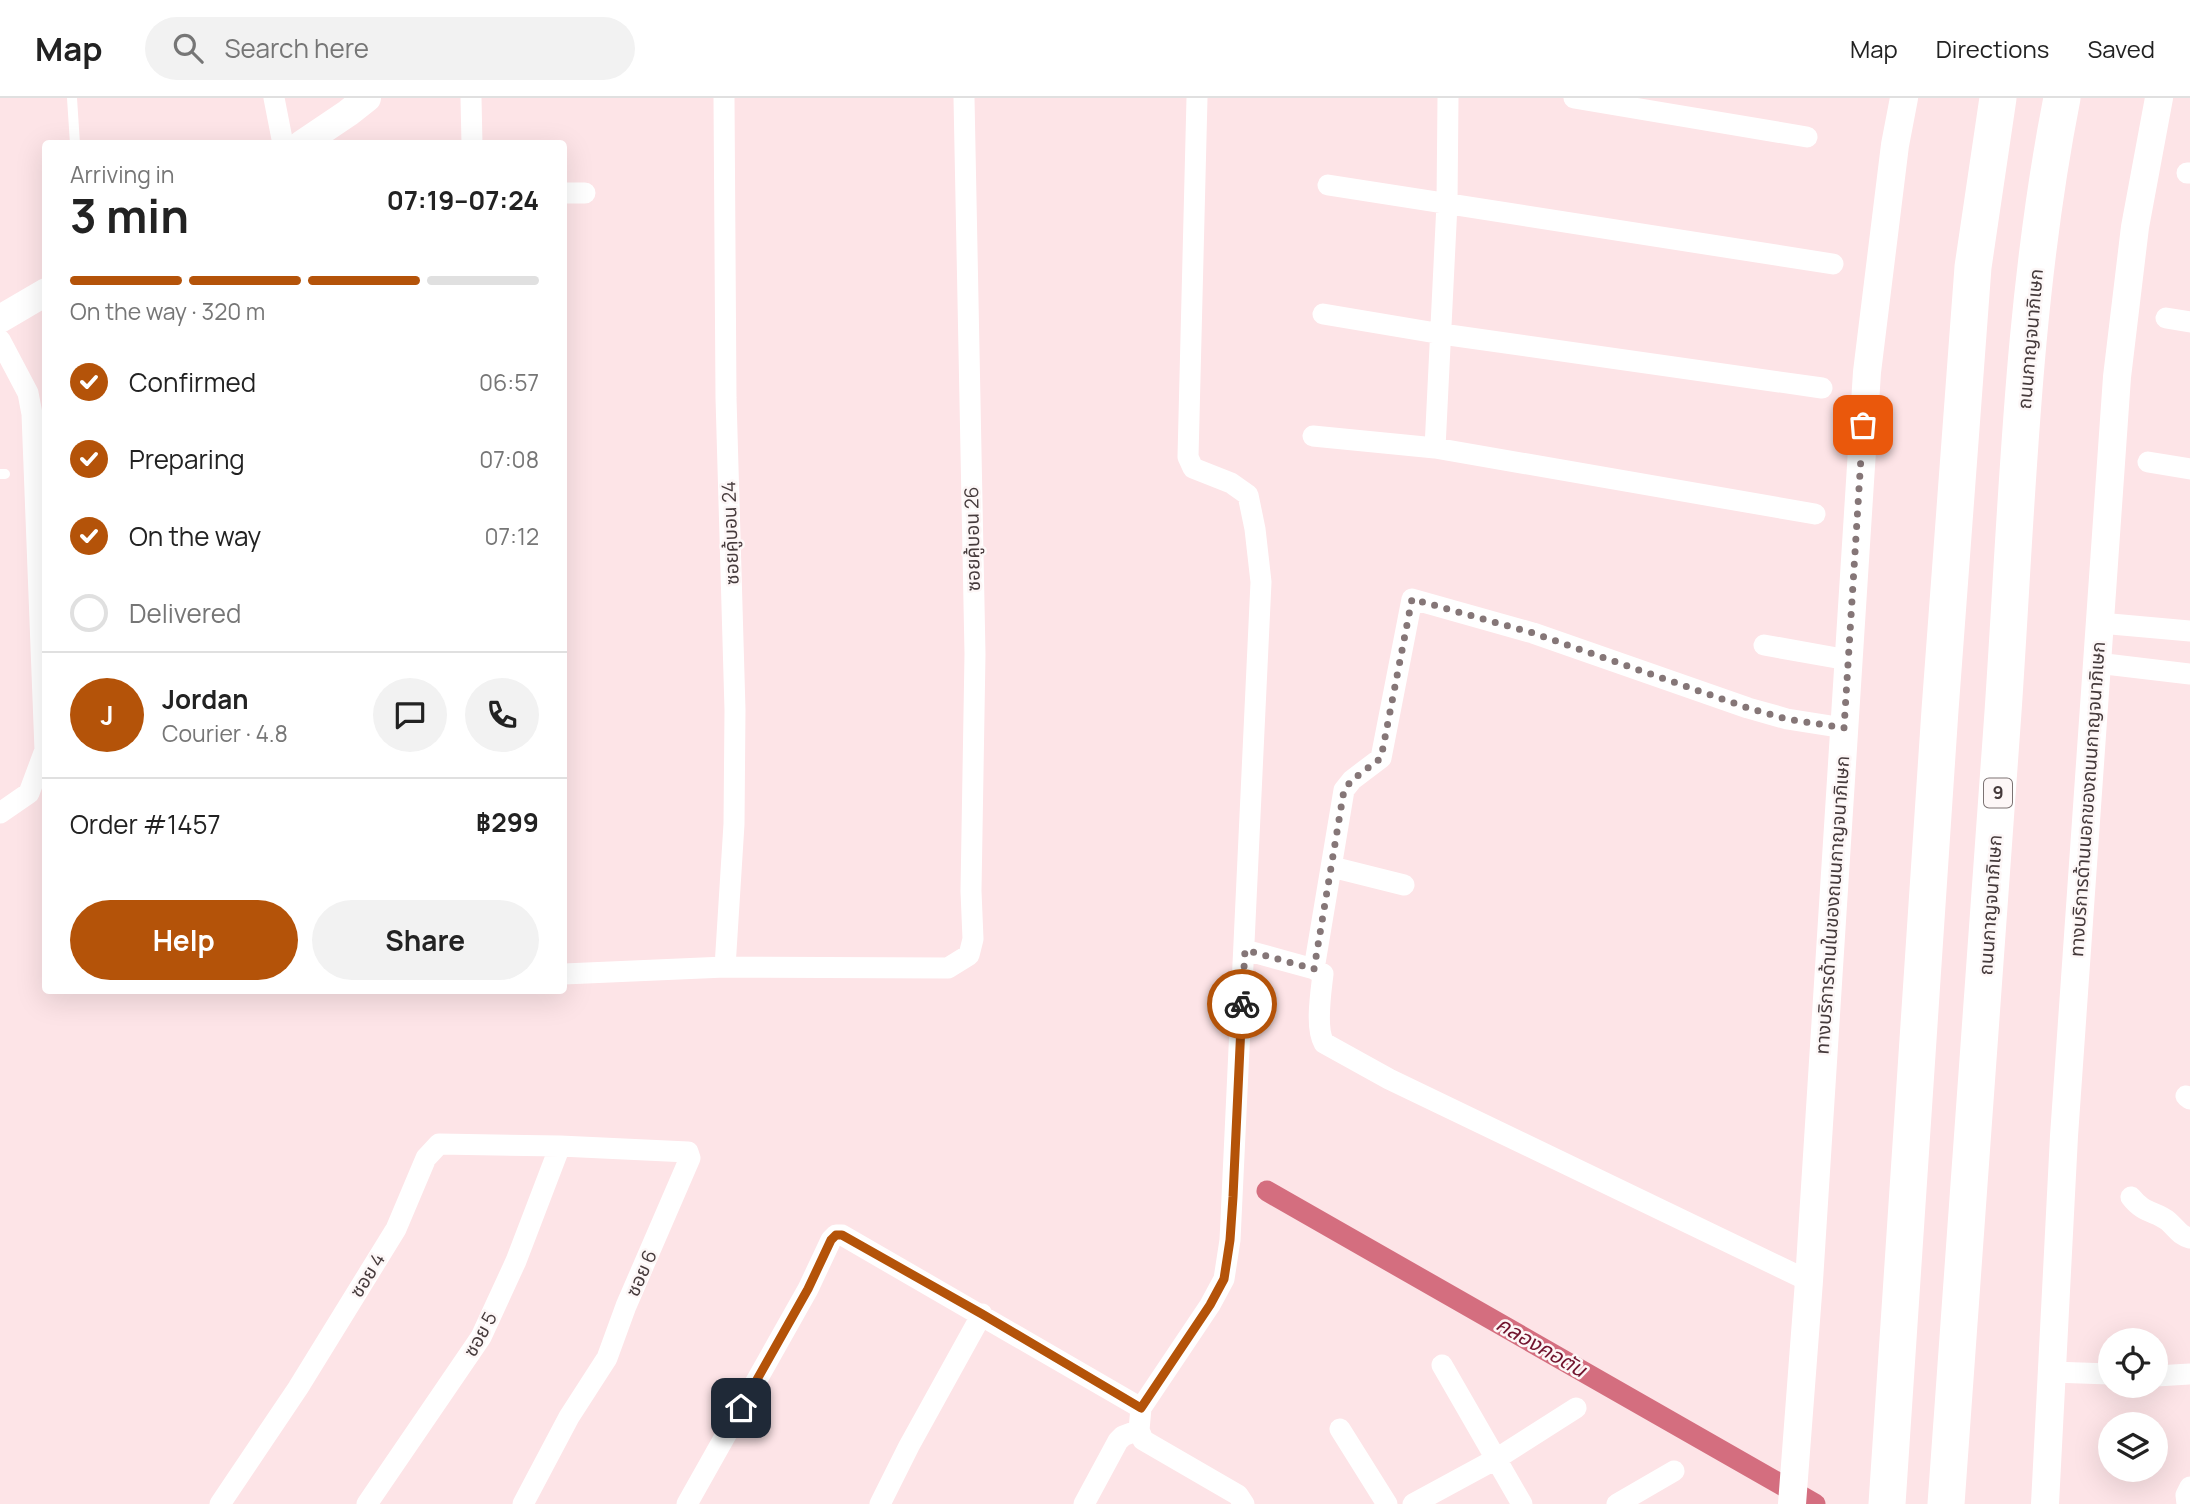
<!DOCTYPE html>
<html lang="en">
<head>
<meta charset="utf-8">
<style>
  body { margin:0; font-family:Manrope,"Noto Sans Thai",sans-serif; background:#f2f2f2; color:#222; height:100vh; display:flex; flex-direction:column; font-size:26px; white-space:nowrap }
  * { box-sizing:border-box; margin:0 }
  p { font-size:23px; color:#767676 }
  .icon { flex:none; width:38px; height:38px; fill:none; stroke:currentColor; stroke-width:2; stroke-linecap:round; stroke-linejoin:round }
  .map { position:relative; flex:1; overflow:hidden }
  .side { position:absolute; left:42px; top:42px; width:525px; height:854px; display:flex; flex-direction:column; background:#fff; border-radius:7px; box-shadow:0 7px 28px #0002 }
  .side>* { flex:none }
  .tools { position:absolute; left:2098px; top:1230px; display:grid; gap:14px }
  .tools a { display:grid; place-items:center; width:70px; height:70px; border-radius:50%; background:#fff; box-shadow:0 7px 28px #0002; font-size:35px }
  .pin { position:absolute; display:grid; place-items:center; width:60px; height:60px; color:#fff; margin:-30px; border-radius:14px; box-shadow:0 4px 10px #0006 }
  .courier { position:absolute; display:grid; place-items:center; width:70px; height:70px; margin:-35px; border:5px solid #b45309; border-radius:50%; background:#fff; color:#222; box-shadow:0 2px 9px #0007 }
  .headline em { font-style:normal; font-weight:700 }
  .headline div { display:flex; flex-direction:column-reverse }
  .headline { display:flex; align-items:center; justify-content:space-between; height:119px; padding:0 28px }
  h1 { font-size:46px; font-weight:700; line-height:52px }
  .bar { display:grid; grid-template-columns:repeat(4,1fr); gap:10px 7px; align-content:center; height:84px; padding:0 28px }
  .bar i { height:9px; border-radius:5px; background:#e0e0e0 }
  .bar .active { background:#b45309 }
  .bar p { grid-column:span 4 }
  .line { display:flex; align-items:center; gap:18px; padding:0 28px; border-top:2px solid #e0e0e0 }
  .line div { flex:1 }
  .round { display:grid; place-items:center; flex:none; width:74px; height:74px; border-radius:37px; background:#f2f2f2 }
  ol { padding:0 28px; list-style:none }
  li { display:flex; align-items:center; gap:21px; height:77px }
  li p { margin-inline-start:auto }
  li .icon { padding:7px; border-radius:50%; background:#b45309; color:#fff; stroke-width:4 }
  li:last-child { color:#767676 }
  li i { width:38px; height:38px; border:4px solid #e0e0e0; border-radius:50% }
  .action { display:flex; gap:14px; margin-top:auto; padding:14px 28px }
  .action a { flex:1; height:80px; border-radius:42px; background:#b45309; color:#fff; font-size:28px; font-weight:700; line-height:80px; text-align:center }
  .action a+a { background:#f2f2f2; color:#222 }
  header { display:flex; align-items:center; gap:42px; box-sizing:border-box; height:98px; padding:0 35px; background:#fff; border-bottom:2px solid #e0e0e0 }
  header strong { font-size:33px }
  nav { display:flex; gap:38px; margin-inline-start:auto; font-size:24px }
  .search { width:490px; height:63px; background:#f2f2f2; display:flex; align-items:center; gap:18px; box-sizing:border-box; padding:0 24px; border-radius:38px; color:#767676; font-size:26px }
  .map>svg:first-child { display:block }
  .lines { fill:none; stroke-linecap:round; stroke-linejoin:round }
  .canal { stroke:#d46e7f; stroke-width:21 }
  .service { stroke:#fff; stroke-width:10 }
  .minor { stroke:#fff; stroke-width:21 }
  .secondary { stroke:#fff; stroke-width:28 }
  .motorway { stroke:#fff; stroke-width:37 }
  .done { stroke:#857677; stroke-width:7; stroke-dasharray:0 12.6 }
  .route { stroke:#b45309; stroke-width:9 }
  .labels { text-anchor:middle; stroke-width:5; stroke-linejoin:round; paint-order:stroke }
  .shield { fill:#fdf7f7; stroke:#7c7373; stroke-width:2 }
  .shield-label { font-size:18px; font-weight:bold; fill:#453a3b }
  .street-label { font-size:19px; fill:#453a3b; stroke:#fdf7f7 }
  .water-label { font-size:21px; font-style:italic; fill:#71132d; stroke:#fdf7f7 }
</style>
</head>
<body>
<header>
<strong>Map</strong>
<div class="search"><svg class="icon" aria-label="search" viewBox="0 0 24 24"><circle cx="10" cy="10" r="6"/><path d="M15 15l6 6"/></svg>Search here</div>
<nav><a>Map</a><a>Directions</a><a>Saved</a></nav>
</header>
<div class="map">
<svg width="2190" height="1406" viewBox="0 0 2190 1406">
  <rect width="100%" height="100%" fill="#fde4e7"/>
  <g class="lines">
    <!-- canal -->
    <path class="canal" d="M1267,1093L1815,1406"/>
    <!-- service -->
    <path class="service" d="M72,0L75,46
      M0,376H5"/>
    <!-- minor -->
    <path class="minor" d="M274,0L283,46
      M471,0L472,46
      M724,0L726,300L735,612L734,726L725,869
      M1197,0L1188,359L1193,370L1231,385L1248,397L1255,431L1261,484L1230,1142L1224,1181L1210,1207L1141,1310L1139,1332L1143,1342L1238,1397L1244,1406
      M1574,0L1807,39
      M2187,75H2190
      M1328,87L1833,166
      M564,95H585
      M1323,216L1442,236L1822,290
      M2166,220L2190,224
      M0,242L28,295L32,316L45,652L29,695L0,715
      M1313,338L1435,350L1815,416
      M1435,350L1447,106L1448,0
      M2148,364L2190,371
      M2100,525L2190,533
      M1764,547L1848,562
      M2097,565L2190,576
      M1332,769L1404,787
      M1245,852L1314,871L1323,876C1321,894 1315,930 1324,945L1389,981L1809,1183
      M1314,871L1344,692L1352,682L1381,660L1412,501L1533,535L1748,610L1787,621L1844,630
      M564,876L725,869L948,870L969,857L973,841L971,793L975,556L964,0
      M2186,998L2190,1001
      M2131,1099C2144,1116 2156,1113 2168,1123C2177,1131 2179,1137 2190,1140
      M1442,1267L1522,1406
      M2052,1274L2110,1276
      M2156,1278L2190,1276
      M1340,1331L1387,1406
      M220,1406L298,1290L396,1131L426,1060L439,1046L560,1048L688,1054L690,1060L626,1208L607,1260L569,1319L523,1406
      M367,1406L481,1239L516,1163L560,1048
      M687,1406L808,1191L831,1142L836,1137H842L1141,1310
      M880,1406L909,1348L982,1216
      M1084,1406L1118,1343L1123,1338L1139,1332
      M1413,1406L1496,1361L1576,1310
      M1617,1406L1674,1373
      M2187,1406L2186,1397L2190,1389"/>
    <!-- secondary -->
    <path class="secondary" d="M302,46L348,15L367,0
      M0,221L46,194
      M1792,1406L1809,1183L1867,274L1895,47L1904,0
      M2045,1406L2064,1038L2117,279L2135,129L2159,0"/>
    <!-- motorway -->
    <path class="motorway" d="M1887,1406L1940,612L1973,169L1998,0
      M1946,1406C1964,1142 1985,878 2003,614C2017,409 2022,202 2062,0"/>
  </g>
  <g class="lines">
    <!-- done -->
    <path class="done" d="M1242,906L1245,852L1314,871L1344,692L1352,682L1381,660L1412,501L1533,535L1748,610L1787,621L1844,630L1863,327"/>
    <!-- route -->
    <path class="route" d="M741,1310L808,1191L831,1142L836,1137H842L982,1216L1141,1310L1210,1207L1224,1181L1230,1142L1233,1099L1242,906"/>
  </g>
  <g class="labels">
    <!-- shield labels -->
    <rect class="shield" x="1984" y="680.5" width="28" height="29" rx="5"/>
    <g class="shield-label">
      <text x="1998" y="701">9</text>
    </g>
    <!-- street labels -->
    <g class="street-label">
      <text transform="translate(2030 241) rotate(-85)" y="7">ถนนกาญจนาภิเษก</text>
      <text transform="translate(730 435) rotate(-92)" y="7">ซอยคู้บอน 24</text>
      <text transform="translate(972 441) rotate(-91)" y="7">ซอยคู้บอน 26</text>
      <text transform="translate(2087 701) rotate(-86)" y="7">ทางบริการด้านนอกของถนนกาญจนาภิเษก</text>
      <text transform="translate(1832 807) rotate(-86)" y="7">ทางบริการด้านในของถนนกาญจนาภิเษก</text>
      <text transform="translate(1990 807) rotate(-86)" y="7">ถนนกาญจนาภิเษก</text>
      <text transform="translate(641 1175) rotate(-66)" y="7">ซอย 6</text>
      <text transform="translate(367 1177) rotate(-58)" y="7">ซอย 4</text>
      <text transform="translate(480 1236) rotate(-61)" y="7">ซอย 5</text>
    </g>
    <!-- water labels -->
    <g class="water-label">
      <text transform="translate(1541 1249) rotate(30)" y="7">คลองคอตัน</text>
    </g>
  </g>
</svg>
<div class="tools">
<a><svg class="icon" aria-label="locate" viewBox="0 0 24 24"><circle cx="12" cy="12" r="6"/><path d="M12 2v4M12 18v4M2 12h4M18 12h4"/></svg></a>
<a><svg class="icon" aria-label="layers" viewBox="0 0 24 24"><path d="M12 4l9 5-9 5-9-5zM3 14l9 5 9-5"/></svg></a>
</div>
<div class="pin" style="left:1863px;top:327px;background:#ea580c"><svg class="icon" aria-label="bag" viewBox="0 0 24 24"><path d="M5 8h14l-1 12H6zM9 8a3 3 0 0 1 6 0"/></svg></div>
<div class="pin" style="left:741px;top:1310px;background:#1f2937"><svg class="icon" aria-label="home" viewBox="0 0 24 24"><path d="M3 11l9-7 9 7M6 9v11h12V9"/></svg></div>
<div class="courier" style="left:1242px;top:906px"><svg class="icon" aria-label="bike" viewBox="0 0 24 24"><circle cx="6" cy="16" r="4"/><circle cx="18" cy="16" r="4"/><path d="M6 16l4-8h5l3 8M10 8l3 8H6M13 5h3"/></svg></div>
<section class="side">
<div class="headline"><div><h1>3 min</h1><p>Arriving in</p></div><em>07:19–07:24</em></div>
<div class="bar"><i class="active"></i><i class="active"></i><i class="active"></i><i></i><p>On the way · 320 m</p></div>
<ol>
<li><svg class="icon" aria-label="check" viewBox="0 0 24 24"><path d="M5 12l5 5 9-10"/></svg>Confirmed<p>06:57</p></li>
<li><svg class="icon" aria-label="check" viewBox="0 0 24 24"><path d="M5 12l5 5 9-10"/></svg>Preparing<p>07:08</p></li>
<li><svg class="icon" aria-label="check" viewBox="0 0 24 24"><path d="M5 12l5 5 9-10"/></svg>On the way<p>07:12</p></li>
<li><i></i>Delivered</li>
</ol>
<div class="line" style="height:126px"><b class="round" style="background:#b45309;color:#fff">J</b><div><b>Jordan</b><p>Courier · 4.8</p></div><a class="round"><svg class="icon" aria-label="chat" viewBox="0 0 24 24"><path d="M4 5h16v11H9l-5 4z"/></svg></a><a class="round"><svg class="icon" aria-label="phone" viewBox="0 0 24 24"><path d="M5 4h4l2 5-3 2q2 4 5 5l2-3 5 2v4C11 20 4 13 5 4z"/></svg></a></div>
<div class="line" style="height:91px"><div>Order #1457</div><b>฿299</b></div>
<div class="action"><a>Help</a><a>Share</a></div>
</section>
</div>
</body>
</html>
